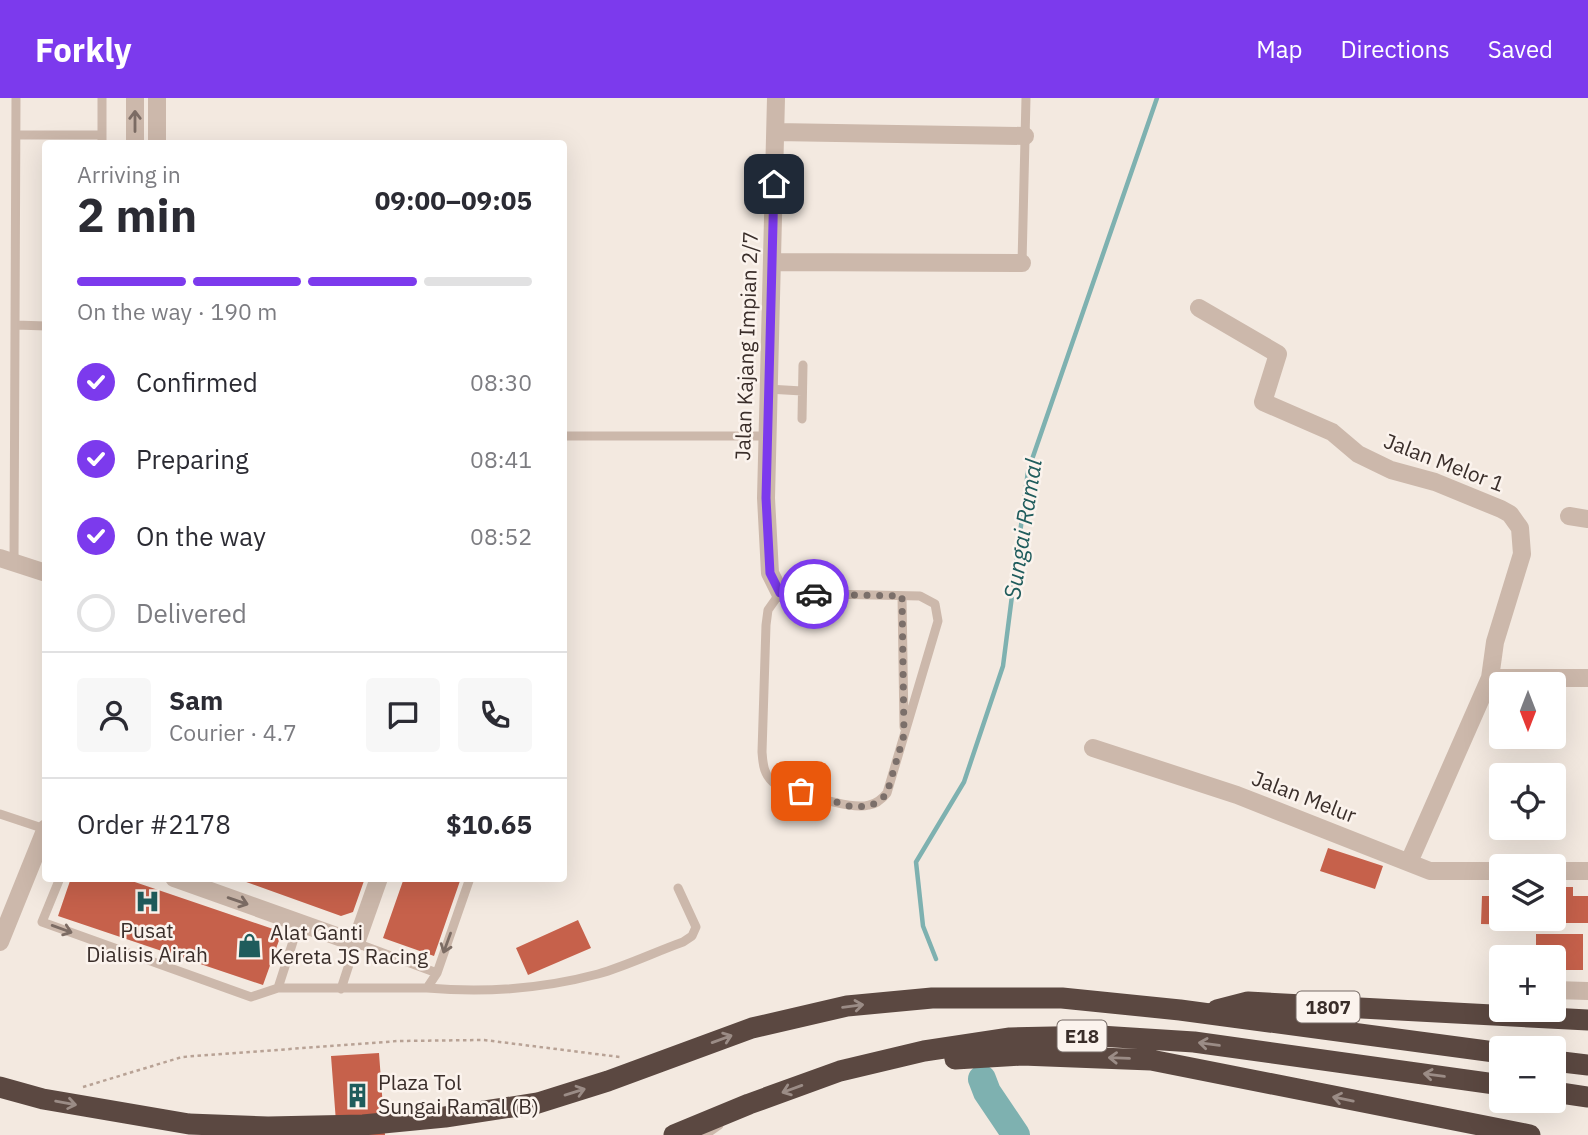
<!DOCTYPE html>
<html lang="en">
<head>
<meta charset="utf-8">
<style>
  body { margin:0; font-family:"IBM Plex Sans",sans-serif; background:#f7f7f7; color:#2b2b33; height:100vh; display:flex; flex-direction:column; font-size:26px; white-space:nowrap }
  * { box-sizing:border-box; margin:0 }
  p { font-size:23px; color:#7c7c81 }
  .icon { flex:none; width:38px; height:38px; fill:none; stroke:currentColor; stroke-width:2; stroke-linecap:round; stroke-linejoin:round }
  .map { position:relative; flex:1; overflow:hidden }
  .drawer { position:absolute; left:42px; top:42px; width:525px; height:742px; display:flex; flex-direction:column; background:#fff; border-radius:7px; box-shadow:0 7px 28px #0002 }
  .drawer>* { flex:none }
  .needle { width:46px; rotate:180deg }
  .tools { position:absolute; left:1489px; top:574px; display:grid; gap:14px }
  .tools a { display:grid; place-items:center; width:77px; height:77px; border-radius:7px; background:#fff; box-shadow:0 7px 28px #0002; font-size:35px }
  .pin { position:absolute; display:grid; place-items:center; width:60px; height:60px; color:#fff; margin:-30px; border-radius:14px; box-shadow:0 4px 10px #0006 }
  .courier { position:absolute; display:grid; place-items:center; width:70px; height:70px; margin:-35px; border:5px solid #7c3aed; border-radius:50%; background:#fff; color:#222; box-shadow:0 2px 9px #0007 }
  .headline em { font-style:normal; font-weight:800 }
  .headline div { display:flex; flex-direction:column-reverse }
  .headline { display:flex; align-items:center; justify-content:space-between; height:119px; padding:0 35px }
  h1 { font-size:46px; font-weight:800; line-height:52px }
  .bar { display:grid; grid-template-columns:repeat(4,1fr); gap:10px 7px; align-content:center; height:84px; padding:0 35px }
  .bar i { height:9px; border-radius:5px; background:#e1e1e2 }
  .bar .on { background:#7c3aed }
  .bar p { grid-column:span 4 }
  .line { display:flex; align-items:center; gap:18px; padding:0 35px; border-top:2px solid #e1e1e2 }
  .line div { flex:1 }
  .round { display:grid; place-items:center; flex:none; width:74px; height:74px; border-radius:7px; background:#f7f7f7 }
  ol { padding:0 35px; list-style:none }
  li { display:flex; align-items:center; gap:21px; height:77px }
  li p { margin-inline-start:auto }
  li .icon { padding:7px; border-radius:50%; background:#7c3aed; color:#fff; stroke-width:4 }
  li:last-child { color:#7c7c81 }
  li i { width:38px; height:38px; border:4px solid #e1e1e2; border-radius:50% }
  header { display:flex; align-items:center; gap:42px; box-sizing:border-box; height:98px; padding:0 35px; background:#7c3aed; color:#fff }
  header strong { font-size:33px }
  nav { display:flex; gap:38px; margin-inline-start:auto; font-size:24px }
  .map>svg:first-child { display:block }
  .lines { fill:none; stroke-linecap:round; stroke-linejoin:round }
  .stream { stroke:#7eb1b0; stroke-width:4.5 }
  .river { stroke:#7eb1b0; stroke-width:28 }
  .building { fill:#c6614b }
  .path { stroke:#b8a295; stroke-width:2.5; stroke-dasharray:3.5 3.5; stroke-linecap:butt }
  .service { stroke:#ccb8ab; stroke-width:9 }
  .minor { stroke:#ccb8ab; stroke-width:18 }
  .tertiary { stroke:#ccb8ab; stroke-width:18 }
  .motorway { stroke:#5b4841; stroke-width:21 }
  .oneway { stroke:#7c6c64 }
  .oneway2 { stroke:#9b8c86 }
  .done { stroke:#7b6f6a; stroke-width:7; stroke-dasharray:0 12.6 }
  .route { stroke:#7c3aed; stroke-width:9 }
  .labels { text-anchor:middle; stroke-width:5; stroke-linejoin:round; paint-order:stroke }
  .shield { fill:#fbf3ed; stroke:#746964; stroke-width:2 }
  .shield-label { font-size:19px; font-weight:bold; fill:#3a2e2a }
  .street-label { font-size:21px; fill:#3a2e2a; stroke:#fbf3ed }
  .poi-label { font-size:21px; fill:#3a2e2a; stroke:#fbf3ed; text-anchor:start }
  .water-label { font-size:23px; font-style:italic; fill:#1f5c5c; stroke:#fbf3ed }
</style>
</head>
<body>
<header>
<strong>Forkly</strong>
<nav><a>Map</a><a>Directions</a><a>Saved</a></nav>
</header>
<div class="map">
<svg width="1588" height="1037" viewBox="0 0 1588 1037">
  <rect width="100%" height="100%" fill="#f3e9e0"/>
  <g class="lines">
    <!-- stream -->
    <path class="stream" d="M936,861L923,828L916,764L964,684L1003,568L1028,373L1157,0"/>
    <!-- river -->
    <path class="river" d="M982,981L987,994L1016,1037"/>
  </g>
  <!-- building -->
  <path class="building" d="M1328,750L1383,768L1375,791L1320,773Z
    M71,780H123L282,834L263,887L58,818Z
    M235,780H365L353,814L341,818Z
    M404,780H461L434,858L383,840Z
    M1554,789H1573V798H1588V825H1544V821H1554Z
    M1482,798H1502V821H1532V827L1481,826Z
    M578,822L591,850L528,877L516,850Z
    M1536,836H1583V872H1554V859H1536Z
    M379,955L385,1037H337L331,958Z"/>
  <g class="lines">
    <!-- path -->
    <path class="path" d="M83,989L182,959L398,943L484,942L620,959"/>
    <!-- service -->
    <path class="service" d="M102,0V46
      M16,37H102
      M1022,165L1026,0
      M16,227L46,228
      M768,291L802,293
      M802,321L803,267
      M564,338H767
      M14,465L16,0
      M780,495L920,498L935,506L938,523L887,695C882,701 877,706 869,707C847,713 798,692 775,686C764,677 763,668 762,654L766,527L768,512Z
      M902,498L904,629
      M0,716L45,731
      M60,780L42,824L251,899L278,890
      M299,825L278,890H427L437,875L470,780
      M427,890C484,895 542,891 598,876C626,868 655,854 683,844L692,838L696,829L678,790
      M341,891L356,845L437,875
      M705,1037L719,1027"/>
    <!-- minor -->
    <path class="minor" d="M776,0L766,400L770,475L780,495
      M776,34L1025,38
      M772,164L1022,165
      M1199,210L1278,256L1263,304L1332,334L1358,356L1391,372L1435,384L1501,411L1510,416L1520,430L1522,456L1495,544L1490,580L1409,764
      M1569,418L1588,421
      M1490,580H1588
      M1093,650L1237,697L1430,773H1502
      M1554,773H1588
      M174,780L356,845L379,780
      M1554,892L1588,893"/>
    <!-- tertiary -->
    <path class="tertiary" d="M135,46V0
      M157,46V0
      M0,460L46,475
      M0,844L46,730"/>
    <!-- motorway -->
    <path class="motorway" d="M1217,912L1248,904L1588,922
      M955,961L1022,957L1151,962L1530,1037
      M1554,963L1588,967
      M0,989L43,1001L189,1026L268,1029L363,1027L445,1019L538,1005L608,983L752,930L847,908L932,900H1062L1180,912L1502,955
      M1554,994L1588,999
      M674,1037L749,1006L840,973L924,953L1010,940L1100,938L1194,944L1502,987"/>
  </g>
  <!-- one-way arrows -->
  <defs><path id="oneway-shaft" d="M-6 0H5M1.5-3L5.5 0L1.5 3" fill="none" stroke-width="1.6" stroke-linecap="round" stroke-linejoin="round" transform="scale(1.75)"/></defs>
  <g class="oneway">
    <use href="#oneway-shaft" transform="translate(135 23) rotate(-90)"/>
    <use href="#oneway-shaft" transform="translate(238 803) rotate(19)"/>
    <use href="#oneway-shaft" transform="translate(62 831) rotate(20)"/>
    <use href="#oneway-shaft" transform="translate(447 845) rotate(110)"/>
  </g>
  <g class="oneway2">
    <use href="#oneway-shaft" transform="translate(853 908) rotate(-7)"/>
    <use href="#oneway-shaft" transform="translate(722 941) rotate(-20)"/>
    <use href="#oneway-shaft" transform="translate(1209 946) rotate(-172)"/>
    <use href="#oneway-shaft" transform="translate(1119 960) rotate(-178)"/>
    <use href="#oneway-shaft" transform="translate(1434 977) rotate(-172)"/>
    <use href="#oneway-shaft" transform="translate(792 991) rotate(160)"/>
    <use href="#oneway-shaft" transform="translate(575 994) rotate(-17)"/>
    <use href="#oneway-shaft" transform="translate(1343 1001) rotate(-168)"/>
    <use href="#oneway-shaft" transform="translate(66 1005) rotate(10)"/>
  </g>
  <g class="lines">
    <!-- done -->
    <path class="done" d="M801,693L852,709L869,708L880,703L887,695L904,637L902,498L814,496"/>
    <!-- route -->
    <path class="route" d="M774,86L766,400L770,475L780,495L814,496"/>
  </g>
  <!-- icons -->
  <defs>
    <symbol id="hospital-bare" viewBox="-9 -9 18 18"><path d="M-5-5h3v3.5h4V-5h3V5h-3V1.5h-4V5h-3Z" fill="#1f5c5c" stroke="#fbf3ed" stroke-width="2.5" paint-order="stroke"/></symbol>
    <symbol id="shop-bare" viewBox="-9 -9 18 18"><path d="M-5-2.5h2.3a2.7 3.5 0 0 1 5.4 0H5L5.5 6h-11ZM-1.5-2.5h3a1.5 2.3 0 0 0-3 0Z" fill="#1f5c5c" stroke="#fbf3ed" stroke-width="2.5" paint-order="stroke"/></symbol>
    <symbol id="building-bare" viewBox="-9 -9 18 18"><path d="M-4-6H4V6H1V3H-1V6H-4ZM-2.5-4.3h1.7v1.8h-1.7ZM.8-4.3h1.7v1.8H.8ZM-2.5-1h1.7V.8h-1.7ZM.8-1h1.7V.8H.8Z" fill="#1f5c5c" stroke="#fbf3ed" stroke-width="2.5" paint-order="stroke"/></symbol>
  </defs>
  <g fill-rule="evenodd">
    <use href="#hospital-bare" x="130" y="786" width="35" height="35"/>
    <use href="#shop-bare" x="232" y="830" width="35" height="35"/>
    <use href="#building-bare" x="340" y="980" width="35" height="35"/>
  </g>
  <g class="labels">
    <!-- shield labels -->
    <g class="shield">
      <rect x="1296.5" y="893.5" width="63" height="31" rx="5"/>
      <rect x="1057.5" y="922.5" width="49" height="31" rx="5"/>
    </g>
    <g class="shield-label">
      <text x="1328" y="916">1807</text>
      <text x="1082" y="945">E18</text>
    </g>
    <!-- street labels -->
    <g class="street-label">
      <text transform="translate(747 248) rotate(-88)" y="7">Jalan Kajang Impian 2/7</text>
      <text transform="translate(1444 365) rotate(21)" y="7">Jalan Melor 1</text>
      <text transform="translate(1304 699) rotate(21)" y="7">Jalan Melur</text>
    </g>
    <!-- poi labels -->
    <g class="poi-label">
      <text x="147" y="840" text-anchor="middle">Pusat<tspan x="147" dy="24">Dialisis Airah</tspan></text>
      <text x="270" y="842">Alat Ganti<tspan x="270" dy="24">Kereta JS Racing</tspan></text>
      <text x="378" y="992">Plaza Tol<tspan x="378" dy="24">Sungai Ramal (B)</tspan></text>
    </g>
    <!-- water labels -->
    <g class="water-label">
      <text transform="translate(1023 431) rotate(-81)" y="8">Sungai Ramal</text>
    </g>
  </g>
</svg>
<div class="tools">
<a><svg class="needle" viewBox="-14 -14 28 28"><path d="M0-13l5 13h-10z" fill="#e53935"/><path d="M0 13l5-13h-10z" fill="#7c7c81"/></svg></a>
<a><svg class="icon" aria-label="locate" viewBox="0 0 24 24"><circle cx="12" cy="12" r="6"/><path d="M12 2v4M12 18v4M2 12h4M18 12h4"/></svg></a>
<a><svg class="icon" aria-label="layers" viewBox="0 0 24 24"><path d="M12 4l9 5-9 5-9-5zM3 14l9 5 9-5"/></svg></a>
<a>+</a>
<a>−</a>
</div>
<div class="pin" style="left:801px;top:693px;background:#ea580c"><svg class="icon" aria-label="bag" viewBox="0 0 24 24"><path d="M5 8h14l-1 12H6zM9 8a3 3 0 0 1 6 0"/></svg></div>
<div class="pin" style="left:774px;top:86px;background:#1f2937"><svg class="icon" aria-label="home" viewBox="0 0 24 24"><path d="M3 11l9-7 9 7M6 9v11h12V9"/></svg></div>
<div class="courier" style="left:814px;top:496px"><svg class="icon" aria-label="car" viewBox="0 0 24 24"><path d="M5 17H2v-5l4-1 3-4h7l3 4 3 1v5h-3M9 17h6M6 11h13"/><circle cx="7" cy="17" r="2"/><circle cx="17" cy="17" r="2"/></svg></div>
<section class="drawer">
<div class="headline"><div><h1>2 min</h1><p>Arriving in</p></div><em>09:00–09:05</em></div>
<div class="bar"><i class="on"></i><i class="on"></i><i class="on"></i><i></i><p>On the way · 190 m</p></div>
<ol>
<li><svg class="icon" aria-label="check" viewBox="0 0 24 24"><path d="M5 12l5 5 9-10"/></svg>Confirmed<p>08:30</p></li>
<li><svg class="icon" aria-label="check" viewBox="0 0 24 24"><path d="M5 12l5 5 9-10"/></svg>Preparing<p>08:41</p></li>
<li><svg class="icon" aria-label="check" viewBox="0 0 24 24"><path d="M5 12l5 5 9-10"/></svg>On the way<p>08:52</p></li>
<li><i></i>Delivered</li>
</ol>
<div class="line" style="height:126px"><a class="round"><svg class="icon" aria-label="person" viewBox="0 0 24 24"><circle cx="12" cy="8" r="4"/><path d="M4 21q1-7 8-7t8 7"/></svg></a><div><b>Sam</b><p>Courier · 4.7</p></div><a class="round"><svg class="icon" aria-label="chat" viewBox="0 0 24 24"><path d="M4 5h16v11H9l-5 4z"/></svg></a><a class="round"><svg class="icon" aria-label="phone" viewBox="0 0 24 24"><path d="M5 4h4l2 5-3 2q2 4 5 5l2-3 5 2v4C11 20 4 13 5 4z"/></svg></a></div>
<div class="line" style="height:91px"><div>Order #2178</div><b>$10.65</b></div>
</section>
</div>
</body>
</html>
